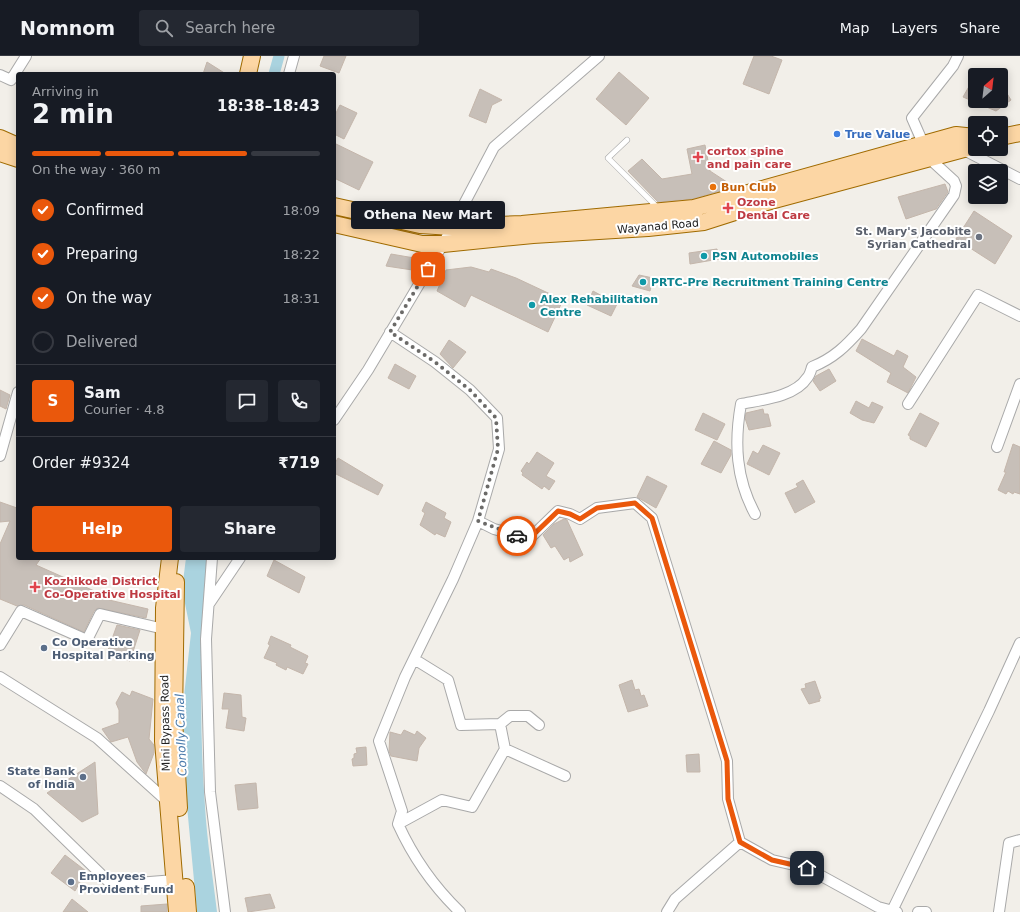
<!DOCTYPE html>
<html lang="en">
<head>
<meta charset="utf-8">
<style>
  body { margin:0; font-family:"DejaVu Sans",sans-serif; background:#242831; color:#f1f3f6; height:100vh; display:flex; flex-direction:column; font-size:15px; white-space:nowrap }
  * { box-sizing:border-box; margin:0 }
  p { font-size:13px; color:#9ea1a6 }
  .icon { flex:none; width:22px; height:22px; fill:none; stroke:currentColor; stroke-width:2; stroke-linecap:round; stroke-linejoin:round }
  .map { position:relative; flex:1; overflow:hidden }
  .details { position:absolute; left:16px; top:16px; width:320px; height:488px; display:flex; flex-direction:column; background:#171b24; border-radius:4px; box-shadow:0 2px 10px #0003 }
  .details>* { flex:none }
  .needle { width:26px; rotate:28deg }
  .controls { position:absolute; left:968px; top:12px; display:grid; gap:8px }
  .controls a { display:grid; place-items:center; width:40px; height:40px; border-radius:4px; background:#171b24; box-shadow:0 2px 10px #0003; font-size:20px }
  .pin { position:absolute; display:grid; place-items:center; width:34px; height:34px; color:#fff; margin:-17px; border-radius:8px; box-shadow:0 2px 6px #0006 }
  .courier { position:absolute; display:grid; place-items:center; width:40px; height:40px; margin:-20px; border:3px solid #ea580c; border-radius:50%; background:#fff; color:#222; box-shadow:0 1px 5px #0007 }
  .bubble { position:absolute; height:28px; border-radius:4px; background:#171b24; box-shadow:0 2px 10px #0003; font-size:13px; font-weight:700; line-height:28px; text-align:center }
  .headline em { font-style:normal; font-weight:700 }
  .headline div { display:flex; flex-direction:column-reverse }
  .headline { display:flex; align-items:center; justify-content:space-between; height:68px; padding:0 16px }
  h1 { font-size:26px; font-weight:700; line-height:30px }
  .bar { display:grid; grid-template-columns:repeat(4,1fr); gap:6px 4px; align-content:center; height:48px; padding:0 16px }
  .bar i { height:5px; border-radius:3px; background:#363941 }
  .bar .on { background:#ea580c }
  .bar p { grid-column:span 4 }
  .line { display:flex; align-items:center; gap:10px; padding:0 16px; border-top:1px solid #363941 }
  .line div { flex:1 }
  .round { display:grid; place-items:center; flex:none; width:42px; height:42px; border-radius:4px; background:#242831 }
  ol { padding:0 16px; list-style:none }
  li { display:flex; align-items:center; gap:12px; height:44px }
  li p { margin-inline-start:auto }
  li .icon { padding:4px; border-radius:50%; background:#ea580c; color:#fff; stroke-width:4 }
  li:last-child { color:#9ea1a6 }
  li i { width:22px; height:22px; border:2px solid #363941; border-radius:50% }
  .action { display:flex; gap:8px; margin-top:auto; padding:8px 16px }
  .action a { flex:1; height:46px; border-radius:4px; background:#ea580c; color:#fff; font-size:16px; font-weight:700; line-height:46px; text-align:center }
  .action a+a { background:#242831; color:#f1f3f6 }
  header { display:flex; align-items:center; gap:24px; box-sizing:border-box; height:56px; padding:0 20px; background:#171b24; border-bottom:1px solid #363941 }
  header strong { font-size:19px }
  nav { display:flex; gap:22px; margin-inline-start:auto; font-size:14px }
  .search { width:280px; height:36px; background:#242831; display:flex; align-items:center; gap:10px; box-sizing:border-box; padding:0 14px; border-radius:4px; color:#9ea1a6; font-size:15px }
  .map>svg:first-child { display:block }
  .water { fill:#aad3df }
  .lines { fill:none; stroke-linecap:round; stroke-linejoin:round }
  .canal { stroke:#aad3df; stroke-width:11 }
  .building { fill:#c7bfb8; stroke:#c4b6ab }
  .lane-casing { stroke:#a9a9a9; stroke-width:6 }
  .street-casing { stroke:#a9a9a9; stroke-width:12 }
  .primary-casing { stroke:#a06b00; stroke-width:18 }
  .lane { stroke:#fff; stroke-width:5 }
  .street { stroke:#fff; stroke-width:10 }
  .primary { stroke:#fcd6a4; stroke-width:16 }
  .done { stroke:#6b6a68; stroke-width:4; stroke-dasharray:0 7.2 }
  .route { stroke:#ea580c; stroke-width:5 }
  .shop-dot { fill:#3f7fe0; stroke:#fff; stroke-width:1.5 }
  .health-dot { fill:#e0444e; stroke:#fff; stroke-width:1.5 }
  .food-dot { fill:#e8710a; stroke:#fff; stroke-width:1.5 }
  .worship-dot { fill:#6b7280; stroke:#fff; stroke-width:1.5 }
  .culture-dot { fill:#0f9aa8; stroke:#fff; stroke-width:1.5 }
  .service-dot { fill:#5c6f8a; stroke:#fff; stroke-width:1.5 }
  .labels { text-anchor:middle; stroke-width:4; stroke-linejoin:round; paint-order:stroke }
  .shop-label { font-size:11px; font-weight:bold; fill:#366cbe; stroke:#fff; text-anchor:start }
  .health-label { font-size:11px; font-weight:bold; fill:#be3a42; stroke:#fff; text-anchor:start }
  .food-label { font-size:11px; font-weight:bold; fill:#c56008; stroke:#fff; text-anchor:start }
  .street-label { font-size:11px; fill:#222; stroke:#fff }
  .worship-label { font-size:11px; font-weight:bold; fill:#5b616d; stroke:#fff; text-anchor:end }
  .culture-label { font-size:11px; font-weight:bold; fill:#0d838f; stroke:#fff; text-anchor:start }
  .service-label { font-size:11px; font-weight:bold; fill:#4e5e75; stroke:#fff; text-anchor:start }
  .water-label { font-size:12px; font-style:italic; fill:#4a7aab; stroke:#fff }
</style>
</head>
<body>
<header>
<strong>Nomnom</strong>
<div class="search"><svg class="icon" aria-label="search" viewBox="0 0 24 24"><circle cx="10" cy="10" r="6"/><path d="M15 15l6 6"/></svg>Search here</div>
<nav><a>Map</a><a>Layers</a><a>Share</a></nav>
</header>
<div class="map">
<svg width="1020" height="856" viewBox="0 0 1020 856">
  <rect width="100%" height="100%" fill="#f2efe9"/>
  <!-- water -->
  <path class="water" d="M186,502H208C200,584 199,668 205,750C207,786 213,821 217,856H197L180,676L191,577L182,533Z"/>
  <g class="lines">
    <!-- canal -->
    <path class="canal" d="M274,18L279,0"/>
  </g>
  <!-- building -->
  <path class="building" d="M324,0H346L339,17L320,10Z
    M754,0H771L782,4L769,38L743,28Z
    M207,6L226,18H203Z
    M619,16L649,42L626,69L596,43Z
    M975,20V45H1001V28L1011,44L996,55L963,41Z
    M480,33L502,44L492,49L486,67L469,60Z
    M340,49L357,57L344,83L334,78V61Z
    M336,88L373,106L359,134L334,122V93Z
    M705,89L710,115L730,128L731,132L692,143L658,146L628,115L642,103L662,123L692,118L687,93Z
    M945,128L948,136L936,153L906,163L898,141Z
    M974,155L1012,180L995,208L956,183Z
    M717,193L719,203L690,208L689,197Z
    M391,198L426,204L419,215L386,210Z
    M471,211L489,216L491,213L516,222L563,244L548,276L471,239L465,251L437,235L446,214Z
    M639,219L653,222L650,235L632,230Z
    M593,235L617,248L611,260L587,249Z
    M862,283L894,300L897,294L908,300L903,311L916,321L908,337L887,326L891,317L856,295Z
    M449,284L466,296L453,312L440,298Z
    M395,308L416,320L409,333L388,322Z
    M829,313L836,325L820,335L813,325L816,320Z
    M0,334L10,339L6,353L0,350Z
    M856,345L869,352L872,346L883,351L874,367L862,364L850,357Z
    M763,353L764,358H768L771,370L749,374L745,362L746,357Z
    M703,357L725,368L717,384L695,374Z
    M920,357L939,367L926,391L910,383V380L908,379Z
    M714,385L731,394V399L721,417L701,408Z
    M1013,388L1020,391V438L1014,436L1013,438L1008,435L1006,438L998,434L1006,416H1004Z
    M763,389L780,397L769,419L747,408L753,395L758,398Z
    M537,396L554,407L546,420L555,425L549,434L544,430L542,433L522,419L523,417L521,415L527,406L529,408Z
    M338,402L383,429L378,439L334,417V409Z
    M647,420L667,430L656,452L637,441Z
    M803,424L815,446L795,457L785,437L798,431L796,428Z
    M0,446L17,452L18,449V502H41L36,509L110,542L109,544L148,553L146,562L98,552L94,555L84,576L24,549L17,550L0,543V488L10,465L0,466Z
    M426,446L446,457L444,462L451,466L445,481L436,477L435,479L420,469L425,457L422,455Z
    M564,463L567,464L583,499L570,506L569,501L564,504L555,490L551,492L543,479L554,468Z
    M274,504L305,521L299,537L267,520Z
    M117,569L140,574L130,605L107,597Z
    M271,580L291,589L290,591L308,600L305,607L308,608L303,618L287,611L286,614L276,609L277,607L264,602L270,589L268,588Z
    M632,624L635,634L639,633L641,640L644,639L648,650L628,656L619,629Z
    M815,625L821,642L819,643L820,645L809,648L801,633L806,632L805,628Z
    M132,635L153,643L149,683L154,689V697L146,718L137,706L128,681L111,686L102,673L119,667V654L116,647L122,636L130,640Z
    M224,637L241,639L242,661L246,662L244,675L226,672L229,653H222Z
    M404,674L415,679L417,675L426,682L419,692L417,705L391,700L389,695L390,676L401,679Z
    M366,691L367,709L353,710L352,703L354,702V698L357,697L356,692Z
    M699,698L700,716H687L686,699Z
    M95,706L98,758L82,766L47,737Z
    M256,727L258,752L238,754L235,729Z
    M65,799L86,815L75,835L51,817Z
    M270,838L275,852L248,856L245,842Z
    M72,843L88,856H63Z
    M167,848V856H141V850Z"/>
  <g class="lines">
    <defs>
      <path id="lane" d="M627,84L608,102L658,152"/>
      <path id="street" d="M289,18L294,0
        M0,19L11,24L26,0
        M964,94L1020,123
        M390,276L435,306L470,334L497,362L499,393L478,465L453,523L405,621L379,685L402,755L398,768C413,801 434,831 460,856
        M908,348L978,239L1020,260
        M334,364L368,314L443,188L494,91L599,0
        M997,391L1020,328
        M0,400L18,336
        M755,458C736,423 734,387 741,348C760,344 795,341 807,322C810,319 811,314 812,311C834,302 846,290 861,273L954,139L956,130L954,125L930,103L912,62L953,10L958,0
        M478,465L494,473L529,483L558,455L570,458L580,463L597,452L635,447L652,462L727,705L728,743L740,786L675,843L667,856
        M212,502L206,583L210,736L225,856
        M209,548L240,502
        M0,589L21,555L87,584L100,558L164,573
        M0,621L97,682L168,746
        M500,668L510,660H528L539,669
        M505,693L565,720
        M0,730L34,753L112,829L175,824
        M398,768L442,744L472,751L505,693L500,668L461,669L448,624L414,603
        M740,786L772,804L807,812L878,851L897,856
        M892,855L989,655L1020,587
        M918,856H926
        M999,856L1009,787L1020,784"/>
      <path id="primary" d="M248,18L252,0
        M1001,81L1020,77
        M0,82L18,90
        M0,97L18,103
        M334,150L420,169L452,171L522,168L694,152L956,79L975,81
        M334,168L422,188H443L533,179L648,172L704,166L763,147L975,90
        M170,502L164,552L163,685L177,856
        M176,526L174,663L179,752
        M186,831L188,856"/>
    </defs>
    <!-- lane casing -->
    <use href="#lane" class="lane-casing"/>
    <!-- street casing -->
    <use href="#street" class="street-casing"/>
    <!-- primary casing -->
    <use href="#primary" class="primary-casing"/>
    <!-- lane -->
    <use href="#lane" class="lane"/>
    <!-- street -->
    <use href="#street" class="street"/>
    <!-- primary -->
    <use href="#primary" class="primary"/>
  </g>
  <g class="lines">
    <!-- done -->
    <path class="done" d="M428,213L390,276L435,306L470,334L496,362L498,393L478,465L517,480"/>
    <!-- route -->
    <path class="route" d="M517,480L529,483L558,455L570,458L580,463L597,452L635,447L652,462L727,705L728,743L740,786L772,804L807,812"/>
  </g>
  <!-- markers -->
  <circle class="shop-dot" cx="837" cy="78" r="4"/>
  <g class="health-dot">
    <path d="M696 95h4v4h4v4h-4v4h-4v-4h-4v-4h4z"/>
    <path d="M726 146h4v4h4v4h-4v4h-4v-4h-4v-4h4z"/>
    <path d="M33 525h4v4h4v4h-4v4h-4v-4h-4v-4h4z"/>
  </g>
  <circle class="food-dot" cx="713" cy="131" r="4"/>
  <circle class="worship-dot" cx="979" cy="181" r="4"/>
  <g class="culture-dot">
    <circle cx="704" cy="200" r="4"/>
    <circle cx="643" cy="226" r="4"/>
    <circle cx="532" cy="249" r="4"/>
  </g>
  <g class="service-dot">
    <circle cx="44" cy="592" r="4"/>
    <circle cx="83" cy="721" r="4"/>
    <circle cx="71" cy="826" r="4"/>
  </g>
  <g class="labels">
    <!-- shop labels -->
    <g class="shop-label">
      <text x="845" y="82">True Value</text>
    </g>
    <!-- health labels -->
    <g class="health-label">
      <text x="707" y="99">cortox spine<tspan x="707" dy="13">and pain care</tspan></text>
      <text x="737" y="150">Ozone<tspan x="737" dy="13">Dental Care</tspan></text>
      <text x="44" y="529">Kozhikode District<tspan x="44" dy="13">Co-Operative Hospital</tspan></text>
    </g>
    <!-- food labels -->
    <g class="food-label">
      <text x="721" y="135">Bun Club</text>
    </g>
    <!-- street labels -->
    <g class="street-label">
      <text transform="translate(658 170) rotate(-5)" y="4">Wayanad Road</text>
      <text transform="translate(165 667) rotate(-91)" y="4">Mini Bypass Road</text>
    </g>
    <!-- worship labels -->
    <g class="worship-label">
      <text x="971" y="179">St. Mary's Jacobite<tspan x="971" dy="13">Syrian Cathedral</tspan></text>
    </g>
    <!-- culture labels -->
    <g class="culture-label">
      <text x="712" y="204">PSN Automobiles</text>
      <text x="651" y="230">PRTC-Pre Recruitment Training Centre</text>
      <text x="540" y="247">Alex Rehabilitation<tspan x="540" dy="13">Centre</tspan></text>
    </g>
    <!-- service labels -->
    <g class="service-label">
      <text x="52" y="590">Co Operative<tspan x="52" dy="13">Hospital Parking</tspan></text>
      <text x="75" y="719" text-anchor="end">State Bank<tspan x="75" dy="13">of India</tspan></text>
      <text x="79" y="824">Employees<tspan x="79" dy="13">Provident Fund</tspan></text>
    </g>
    <!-- water labels -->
    <g class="water-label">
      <text transform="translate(181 679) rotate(-92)" y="4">Conolly Canal</text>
    </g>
  </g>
</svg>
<div class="controls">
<a><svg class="needle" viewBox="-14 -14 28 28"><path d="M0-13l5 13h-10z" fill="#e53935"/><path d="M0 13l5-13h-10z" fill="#9ea1a6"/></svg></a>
<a><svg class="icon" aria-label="locate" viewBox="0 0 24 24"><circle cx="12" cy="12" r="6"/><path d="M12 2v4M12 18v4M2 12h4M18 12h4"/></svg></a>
<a><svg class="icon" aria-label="layers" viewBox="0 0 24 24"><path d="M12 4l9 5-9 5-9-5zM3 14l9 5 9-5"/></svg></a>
</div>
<div class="pin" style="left:428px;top:213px;background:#ea580c"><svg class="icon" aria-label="bag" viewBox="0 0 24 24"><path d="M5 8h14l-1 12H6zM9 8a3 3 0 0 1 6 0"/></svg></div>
<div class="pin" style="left:807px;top:812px;background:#1f2937"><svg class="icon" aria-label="home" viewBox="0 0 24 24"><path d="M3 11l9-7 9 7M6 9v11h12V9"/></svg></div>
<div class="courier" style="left:517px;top:480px"><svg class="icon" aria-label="car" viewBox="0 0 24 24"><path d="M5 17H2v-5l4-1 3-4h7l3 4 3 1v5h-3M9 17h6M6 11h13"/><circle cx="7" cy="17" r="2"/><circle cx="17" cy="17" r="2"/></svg></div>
<div class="bubble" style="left:351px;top:145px;width:154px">Othena New Mart</div>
<section class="details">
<div class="headline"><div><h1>2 min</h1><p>Arriving in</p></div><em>18:38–18:43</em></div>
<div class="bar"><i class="on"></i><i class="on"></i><i class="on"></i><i></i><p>On the way · 360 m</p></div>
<ol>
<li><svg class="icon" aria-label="check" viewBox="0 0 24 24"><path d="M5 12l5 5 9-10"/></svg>Confirmed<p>18:09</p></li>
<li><svg class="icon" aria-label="check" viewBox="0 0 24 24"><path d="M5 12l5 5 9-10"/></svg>Preparing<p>18:22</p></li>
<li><svg class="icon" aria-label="check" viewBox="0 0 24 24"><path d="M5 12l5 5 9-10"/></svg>On the way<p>18:31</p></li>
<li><i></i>Delivered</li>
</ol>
<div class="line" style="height:72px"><b class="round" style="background:#ea580c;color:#fff">S</b><div><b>Sam</b><p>Courier · 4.8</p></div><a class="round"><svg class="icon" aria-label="chat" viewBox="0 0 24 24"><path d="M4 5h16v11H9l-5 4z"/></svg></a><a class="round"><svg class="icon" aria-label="phone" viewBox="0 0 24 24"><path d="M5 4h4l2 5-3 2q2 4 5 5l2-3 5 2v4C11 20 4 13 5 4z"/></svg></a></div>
<div class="line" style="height:52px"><div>Order #9324</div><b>₹719</b></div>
<div class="action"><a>Help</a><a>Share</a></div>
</section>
</div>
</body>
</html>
